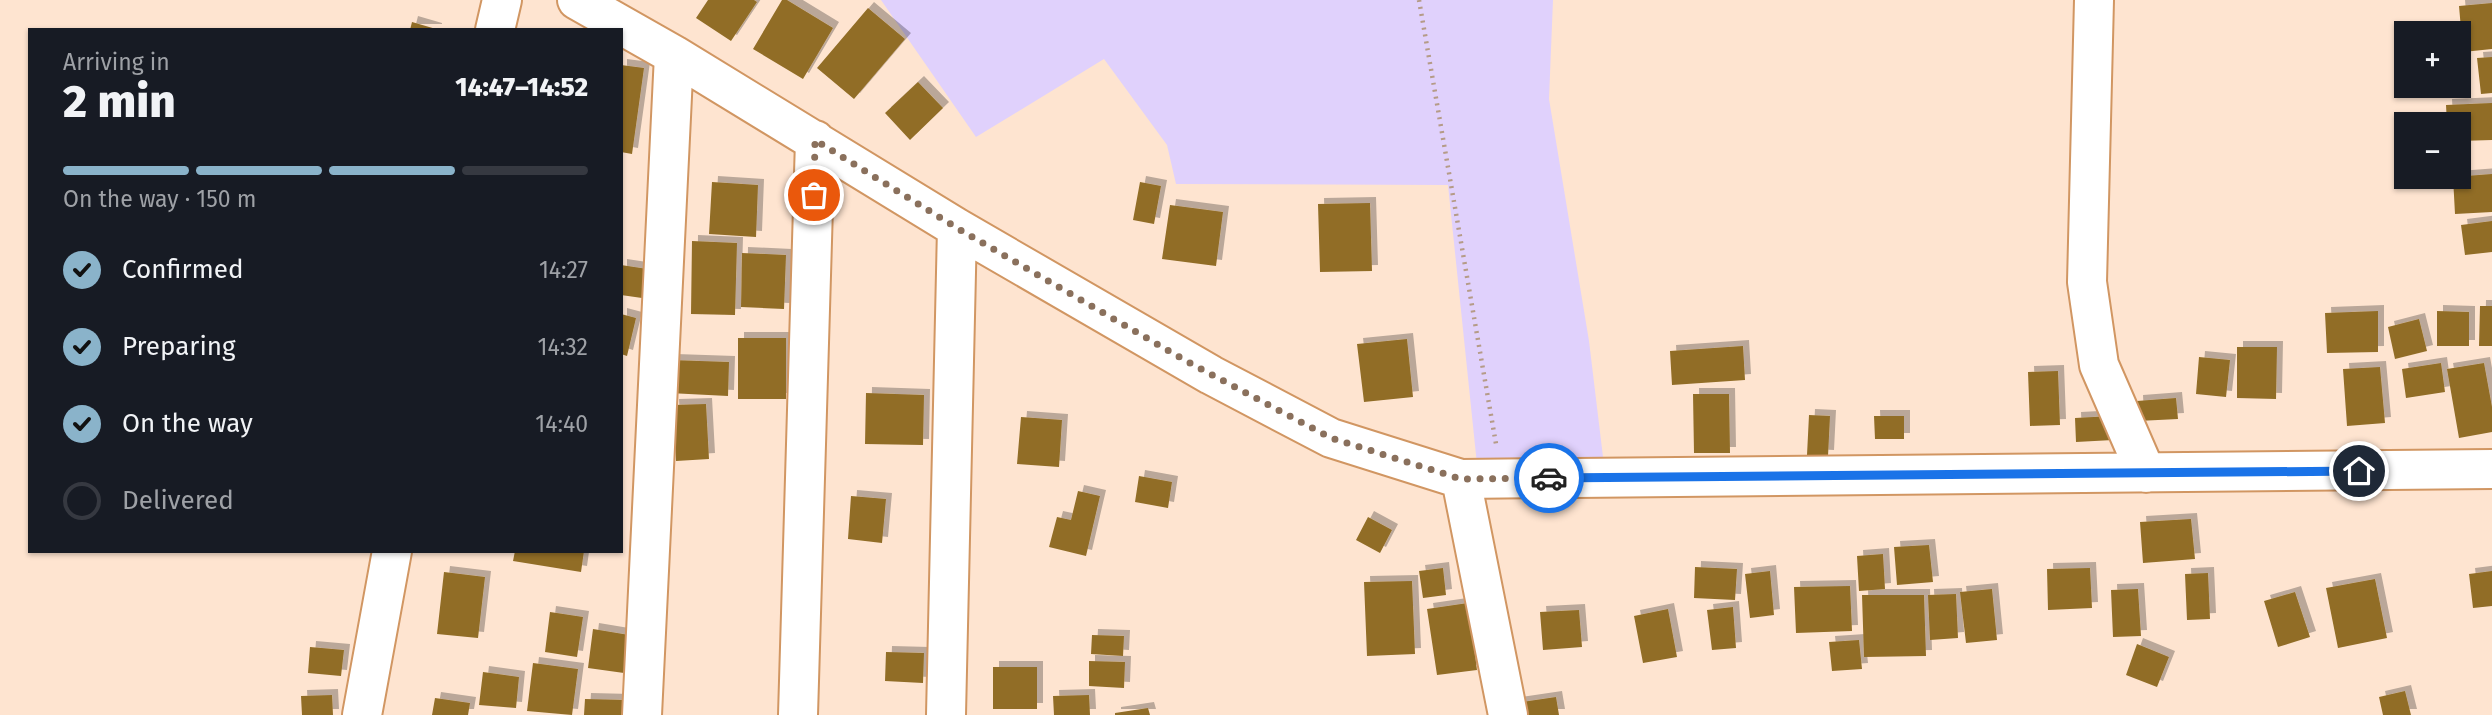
<!DOCTYPE html>
<html lang="en">
<head>
<meta charset="utf-8">
<style>
  body { margin:0; font-family:"Fira Sans",sans-serif; background:#20242c; color:#f1f3f6; height:100vh; display:flex; flex-direction:column; font-size:26px; white-space:nowrap }
  * { box-sizing:border-box; margin:0 }
  p { font-size:23px; color:#9ea1a6 }
  .icon { flex:none; width:38px; height:38px; fill:none; stroke:currentColor; stroke-width:2; stroke-linecap:round; stroke-linejoin:round }
  .map { position:relative; flex:1; overflow:hidden }
  .panel { position:absolute; left:28px; top:28px; width:595px; height:525px; display:flex; flex-direction:column; background:#171b24; border-radius:0px; box-shadow:0 2px 5px #0004 }
  .panel>* { flex:none }
  .buttons { position:absolute; left:2394px; top:21px; display:grid; gap:14px }
  .buttons a { display:grid; place-items:center; width:77px; height:77px; border-radius:0px; background:#171b24; box-shadow:0 2px 5px #0004; font-size:35px }
  .pin { position:absolute; display:grid; place-items:center; width:60px; height:60px; color:#fff; margin:-30px; border:4px solid #fff; border-radius:50%; box-shadow:0 2px 7px #0007 }
  .courier { position:absolute; display:grid; place-items:center; width:70px; height:70px; margin:-35px; border:5px solid #1a73e8; border-radius:50%; background:#fff; color:#222; box-shadow:0 2px 9px #0007 }
  .summary em { font-style:normal; font-weight:800 }
  .summary div { display:flex; flex-direction:column-reverse }
  .summary { display:flex; align-items:center; justify-content:space-between; height:119px; padding:0 35px }
  h1 { font-size:46px; font-weight:800; line-height:52px }
  .bar { display:grid; grid-template-columns:repeat(4,1fr); gap:10px 7px; align-content:center; height:84px; padding:0 35px }
  .bar i { height:9px; border-radius:5px; background:#363941 }
  .bar .current { background:#8ab3ca }
  .bar p { grid-column:span 4 }
  ol { padding:0 35px; list-style:none }
  li { display:flex; align-items:center; gap:21px; height:77px }
  li p { margin-inline-start:auto }
  li .icon { padding:7px; border-radius:50%; background:#8ab3ca; color:#111; stroke-width:4 }
  li:last-child { color:#9ea1a6 }
  li i { width:38px; height:38px; border:4px solid #363941; border-radius:50% }
  .map>svg:first-child { display:block }
  .green { fill:#e0d1fc }
  .building { fill:#916d26; filter:url(#shadow) }
  .lines { fill:none; stroke-linecap:round; stroke-linejoin:round }
  .street-casing { stroke:#d19662; stroke-width:42 }
  .path { stroke:#b59b87; stroke-width:4.5; stroke-dasharray:2 5; stroke-linecap:butt }
  .street { stroke:#fff; stroke-width:38 }
  .done { stroke:#8a705c; stroke-width:7; stroke-dasharray:0 12.6 }
  .route { stroke:#1a73e8; stroke-width:9 }
</style>
</head>
<body>
<div class="map">
<svg width="2492" height="715" viewBox="0 0 2492 715">
  <defs>
    <filter id="shadow"><feDropShadow dx="6" dy="-6" stdDeviation="0" flood-color="#0004"/></filter>
  </defs>
  <rect width="100%" height="100%" fill="#fee4d0"/>
  <!-- green -->
  <path class="green" d="M881,0H1553L1549,99L1589,341L1603,457L1478,474L1448,185L1176,184L1167,145L1104,59L976,137Z"/>
  <!-- building -->
  <path class="building" d="M708,0H754L757,2L731,41L696,18Z
    M782,0H787L833,28L803,79L753,49Z
    M2492,3V49L2463,52L2459,6Z
    M868,8L905,39L854,99L817,68Z
    M412,22L436,29V30H410Z
    M2492,57V93L2481,94L2477,58Z
    M621,65L644,68L632,154L621,152Z
    M918,82L943,108L910,140L885,113Z
    M2492,103V140L2459,141V124H2447L2446,105Z
    M2492,174V212L2455,214L2453,177Z
    M712,182L758,185L756,237L709,234Z
    M1140,182L1161,186L1154,224L1133,220Z
    M1370,203L1372,271L1320,272L1318,204Z
    M1170,205L1223,212L1216,266L1162,259Z
    M2492,221V252L2465,255L2461,225Z
    M692,241L737,243L735,315L691,314Z
    M742,253L786,255L784,309L741,307Z
    M621,265L654,270L649,299L621,295Z
    M2480,306H2492V346H2479Z
    M2378,311V352L2327,353L2325,313Z
    M2437,311L2469,312V346H2437Z
    M621,314L636,318L627,356L621,354Z
    M2419,319L2427,351L2395,359L2388,327Z
    M738,338H786V399H738Z
    M1407,339L1413,397L1364,402L1357,344Z
    M1743,346L1745,380L1672,385L1670,351Z
    M2237,347H2277L2276,399L2237,398Z
    M2199,357L2230,360L2226,397L2196,394Z
    M670,360L729,362L728,396L669,393Z
    M2441,363L2445,392L2406,398L2402,369Z
    M2484,363L2492,407V432L2459,438L2447,369Z
    M2380,367L2385,423L2347,426L2343,369Z
    M2058,371L2060,425L2030,426L2028,372Z
    M866,393L924,395L923,445L865,444Z
    M1693,394H1729L1730,453H1694Z
    M2176,398L2178,419L2138,421L2137,401Z
    M706,404L709,459L676,461L673,405Z
    M1809,415L1830,416L1828,456L1807,455Z
    M1874,416H1904V439H1875Z
    M2112,416L2113,440L2076,442L2075,418Z
    M1021,417L1062,420L1059,467L1017,464Z
    M1139,476L1172,482L1168,508L1135,502Z
    M1078,491L1100,496L1086,556L1049,547L1057,517L1071,520Z
    M851,496L886,499L882,543L848,539Z
    M1368,517L1392,530L1380,553L1356,540Z
    M2191,519L2195,559L2143,563L2140,522Z
    M1929,545L1933,582L1897,585L1894,547Z
    M515,551H584L581,572L513,561Z
    M1883,554L1885,589L1859,591L1857,556Z
    M1695,567L1737,569L1735,600L1694,598Z
    M1443,568L1446,595L1423,598L1419,571Z
    M2090,568L2092,608L2048,610L2047,569Z
    M1770,571L1774,615L1750,618L1745,574Z
    M2492,571V606L2473,608L2469,574Z
    M444,572L485,577L478,638L437,634Z
    M2208,573L2210,619L2187,620L2185,574Z
    M2375,579L2387,638L2338,648L2326,588Z
    M1412,581L1415,654L1367,656L1364,582Z
    M1850,586L1852,631L1796,633L1794,587Z
    M1992,589L1997,640L1966,643L1960,592Z
    M2138,589L2141,636L2113,637L2111,590Z
    M2295,592L2310,637L2278,647L2264,601Z
    M1956,594L1958,638L1930,640L1928,595Z
    M1862,595H1924L1926,656L1864,657Z
    M1468,603L1477,670L1437,675L1427,609Z
    M1733,607L1736,648L1712,650L1707,610Z
    M1668,609L1677,657L1643,663L1634,616Z
    M1579,610L1582,647L1543,650L1540,612Z
    M550,612L583,617L577,657L545,652Z
    M593,629L629,635L624,673L588,668Z
    M1092,635L1124,636L1123,656L1091,654Z
    M1859,640L1862,669L1832,671L1829,642Z
    M2137,644L2169,657L2157,687L2126,675Z
    M310,647L344,650L341,676L308,673Z
    M886,652L924,653L923,683L885,681Z
    M1089,661L1125,662L1124,688L1089,686Z
    M533,663L578,669L572,715L527,711Z
    M993,667H1037V709H993Z
    M483,672L519,677L516,708L479,705Z
    M2405,691L2411,715H2383L2379,697Z
    M332,695L333,715H302L301,696Z
    M1089,695L1090,715H1054L1053,696Z
    M1556,697L1559,715H1517L1515,703Z
    M435,698L470,703L468,715H432Z
    M585,699L626,700V715H584Z
    M1148,708L1150,715H1115V713Z"/>
  <g class="lines">
    <defs>
      <path id="street" d="M577,0L674,55L957,228L1211,375L1331,438L1461,479L2492,469
        M2094,0L2087,282L2099,365L2146,473
        M495,30L502,0
        M1461,479L1508,715
        M362,715L392,551
        M642,715L674,55
        M798,715L815,140
        M946,715L957,228"/>
    </defs>
    <!-- street casing -->
    <use href="#street" class="street-casing"/>
    <!-- path -->
    <path class="path" d="M1419,0L1496,444"/>
    <!-- street -->
    <use href="#street" class="street"/>
  </g>
  <g class="lines">
    <!-- done -->
    <path class="done" d="M814,195L815,140L957,228L1188,362L1331,438L1461,479L1549,478"/>
    <!-- route -->
    <path class="route" d="M1549,478L2359,471"/>
  </g>
</svg>
<div class="buttons">
<a>+</a>
<a>−</a>
</div>
<div class="pin" style="left:814px;top:195px;background:#ea580c"><svg class="icon" aria-label="bag" viewBox="0 0 24 24"><path d="M5 8h14l-1 12H6zM9 8a3 3 0 0 1 6 0"/></svg></div>
<div class="pin" style="left:2359px;top:471px;background:#1f2937"><svg class="icon" aria-label="home" viewBox="0 0 24 24"><path d="M3 11l9-7 9 7M6 9v11h12V9"/></svg></div>
<div class="courier" style="left:1549px;top:478px"><svg class="icon" aria-label="car" viewBox="0 0 24 24"><path d="M5 17H2v-5l4-1 3-4h7l3 4 3 1v5h-3M9 17h6M6 11h13"/><circle cx="7" cy="17" r="2"/><circle cx="17" cy="17" r="2"/></svg></div>
<section class="panel">
<div class="summary"><div><h1>2 min</h1><p>Arriving in</p></div><em>14:47–14:52</em></div>
<div class="bar"><i class="current"></i><i class="current"></i><i class="current"></i><i></i><p>On the way · 150 m</p></div>
<ol>
<li><svg class="icon" aria-label="check" viewBox="0 0 24 24"><path d="M5 12l5 5 9-10"/></svg>Confirmed<p>14:27</p></li>
<li><svg class="icon" aria-label="check" viewBox="0 0 24 24"><path d="M5 12l5 5 9-10"/></svg>Preparing<p>14:32</p></li>
<li><svg class="icon" aria-label="check" viewBox="0 0 24 24"><path d="M5 12l5 5 9-10"/></svg>On the way<p>14:40</p></li>
<li><i></i>Delivered</li>
</ol>
</section>
</div>
</body>
</html>
